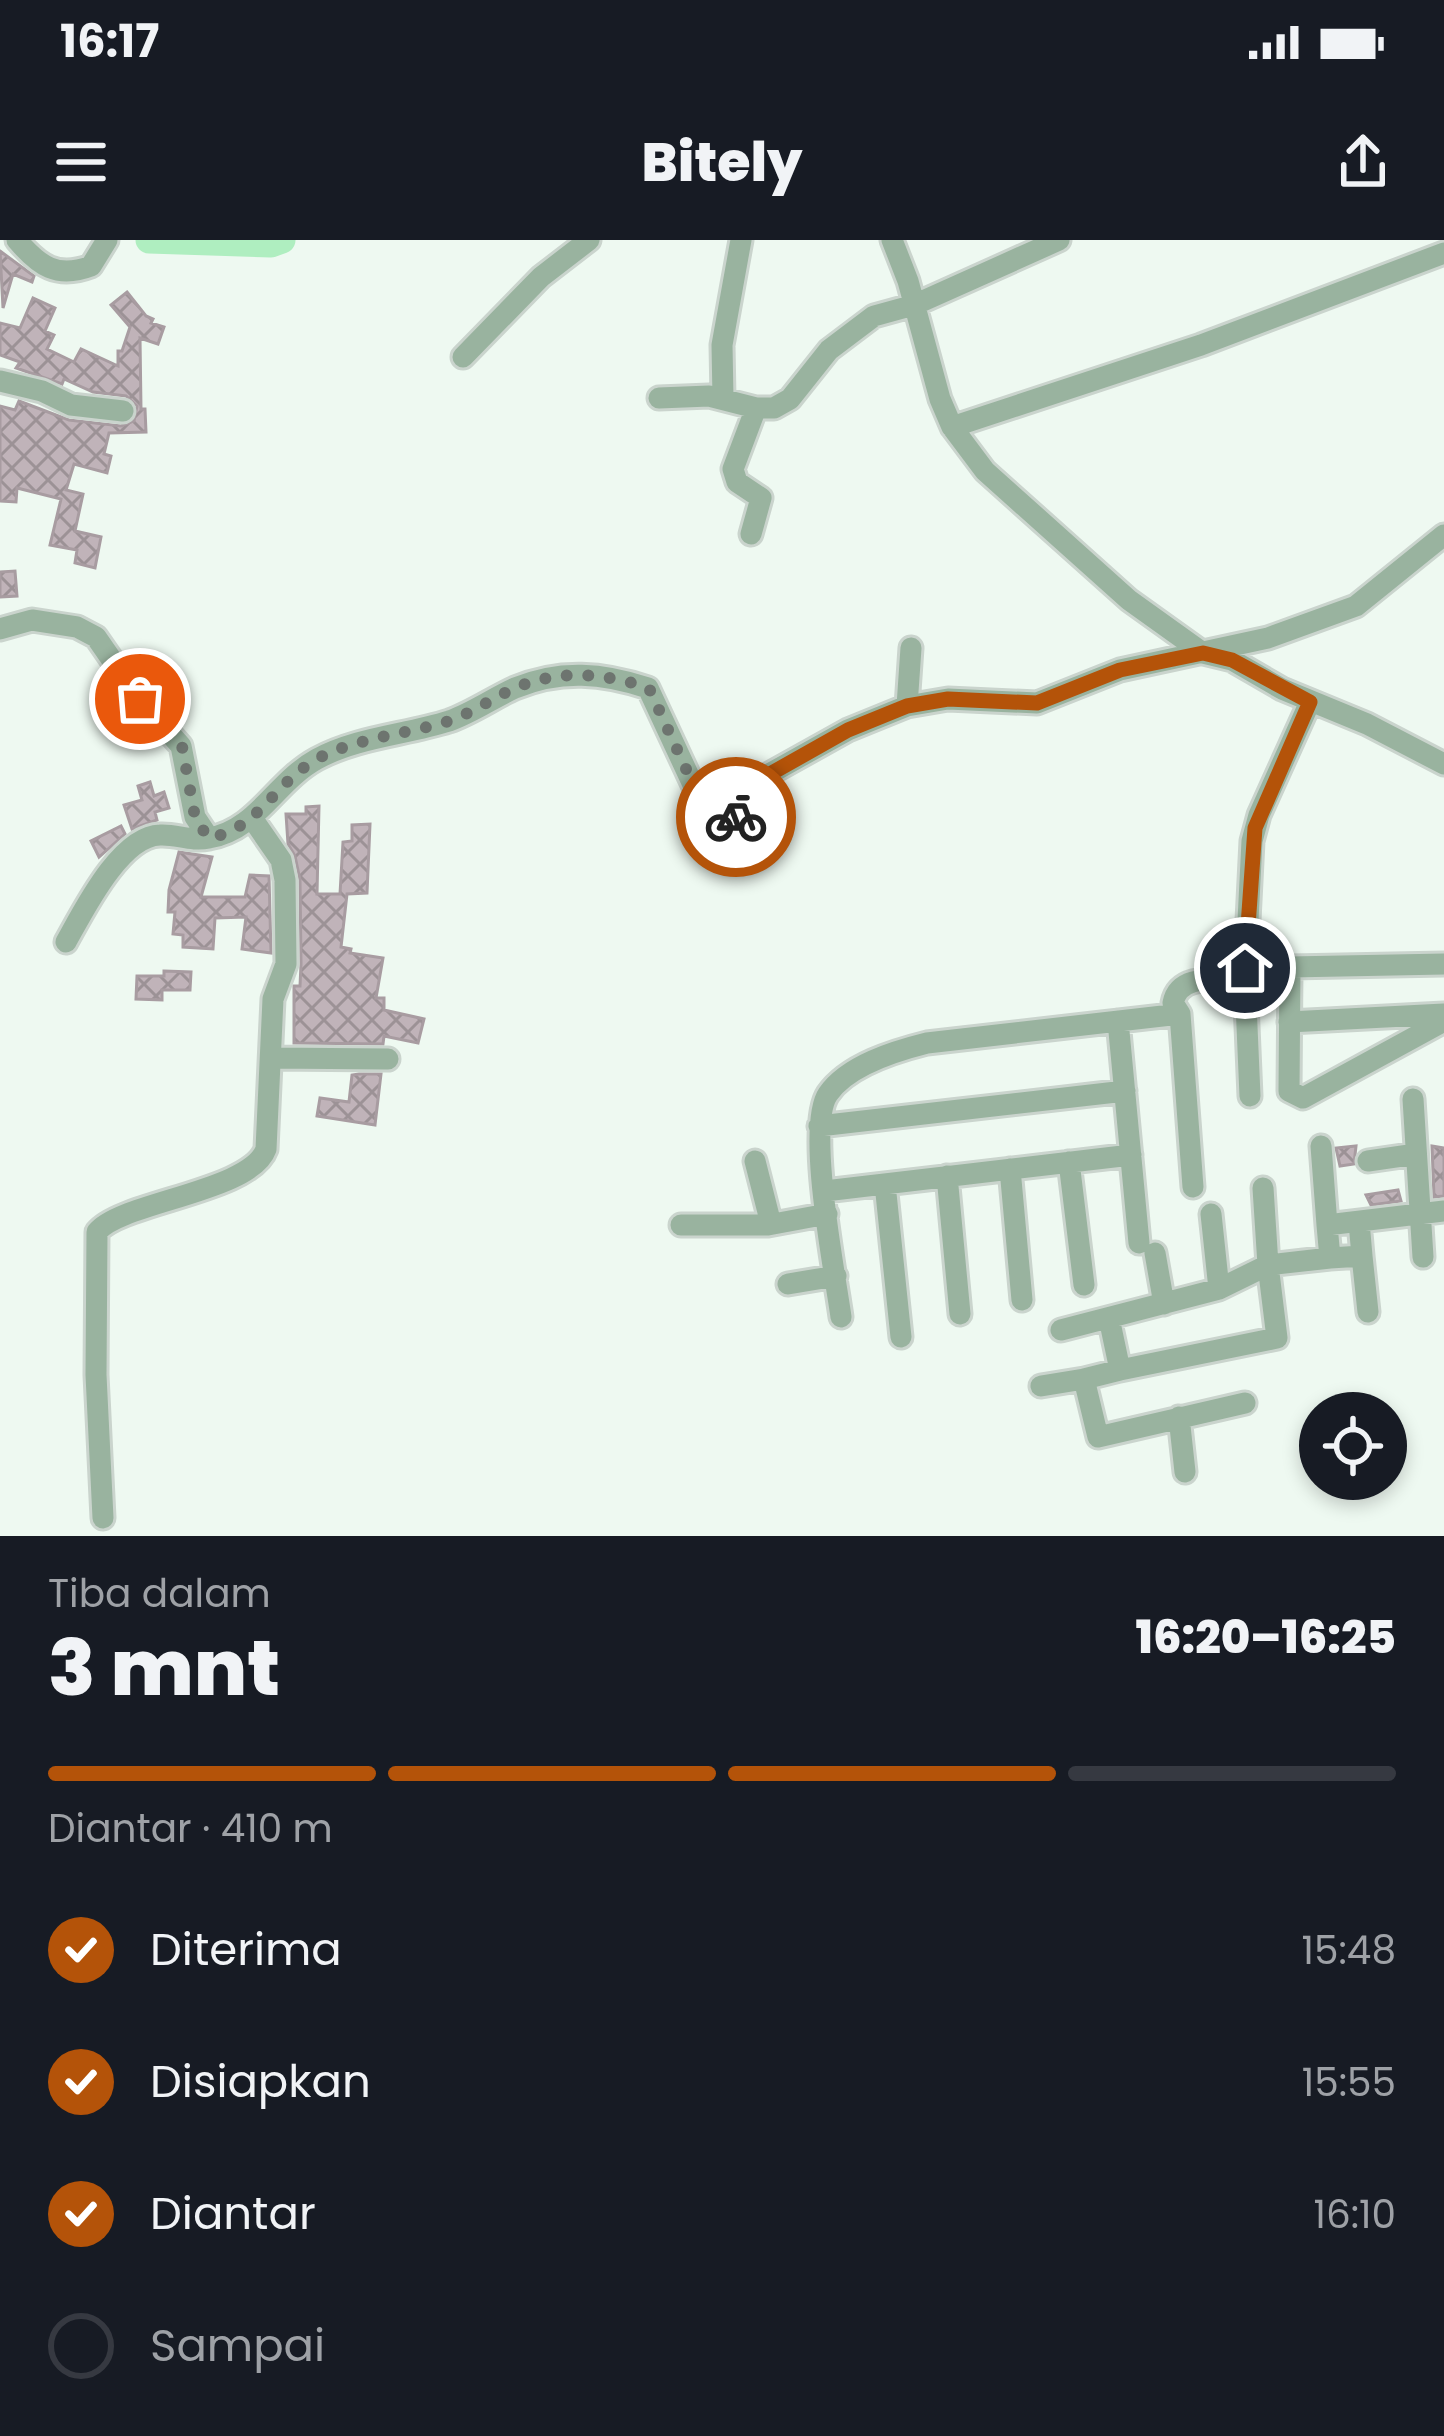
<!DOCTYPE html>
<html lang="id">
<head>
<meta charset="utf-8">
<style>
  body { margin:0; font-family:Poppins,sans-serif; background:#20242c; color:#f1f3f6; height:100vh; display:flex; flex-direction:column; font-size:45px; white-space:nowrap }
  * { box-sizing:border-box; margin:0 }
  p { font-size:39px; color:#9ea1a6 }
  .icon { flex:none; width:66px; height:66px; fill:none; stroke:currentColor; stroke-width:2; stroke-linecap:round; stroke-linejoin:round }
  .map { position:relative; height:1296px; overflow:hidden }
  .details { display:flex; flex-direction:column; background:#171b24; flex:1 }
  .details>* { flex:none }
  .controls { position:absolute; left:1299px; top:1152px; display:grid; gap:24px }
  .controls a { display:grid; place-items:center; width:108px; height:108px; border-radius:50%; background:#171b24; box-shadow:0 6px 18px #0003; font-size:60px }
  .pin { position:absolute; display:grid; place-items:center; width:102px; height:102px; color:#fff; margin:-51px; border:6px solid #fff; border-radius:50%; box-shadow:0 3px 12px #0007 }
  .courier { position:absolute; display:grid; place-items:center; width:120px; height:120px; margin:-60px; border:9px solid #b45309; border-radius:50%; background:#fff; color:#222; box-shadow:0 3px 15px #0007 }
  .headline em { font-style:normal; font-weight:800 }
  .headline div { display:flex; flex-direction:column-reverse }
  .headline { display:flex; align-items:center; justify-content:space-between; height:204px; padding:0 48px }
  h1 { font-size:78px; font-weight:800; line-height:90px }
  .bar { display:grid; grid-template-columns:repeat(4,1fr); gap:18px 12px; align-content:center; height:144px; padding:0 48px }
  .bar i { height:15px; border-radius:9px; background:#363941 }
  .bar .selected { background:#b45309 }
  .bar p { grid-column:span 4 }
  ol { padding:0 48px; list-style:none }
  li { display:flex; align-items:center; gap:36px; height:132px }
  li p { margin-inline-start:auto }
  li .icon { padding:12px; border-radius:50%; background:#b45309; color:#fff; stroke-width:4 }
  li:last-child { color:#9ea1a6 }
  li i { width:66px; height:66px; border:6px solid #363941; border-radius:50% }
  .status { display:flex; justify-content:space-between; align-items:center; height:84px; padding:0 60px; background:#171b24; direction:ltr }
  .status svg { height:33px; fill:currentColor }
  header { display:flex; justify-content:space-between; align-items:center; height:156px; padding:0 48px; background:#171b24; font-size:54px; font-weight:800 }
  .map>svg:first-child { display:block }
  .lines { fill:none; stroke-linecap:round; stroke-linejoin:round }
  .river { stroke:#afeec0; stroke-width:27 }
  .building { fill:url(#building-cross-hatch); stroke:#a89ca1; stroke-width:3 }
  .minor-casing { stroke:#cad4cd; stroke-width:27 }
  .minor { stroke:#99b39f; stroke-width:21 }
  .done { stroke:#6d746f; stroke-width:12; stroke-dasharray:0 21.6 }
  .route { stroke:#b45309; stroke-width:15 }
</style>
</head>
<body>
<div class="status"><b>16:17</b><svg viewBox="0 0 49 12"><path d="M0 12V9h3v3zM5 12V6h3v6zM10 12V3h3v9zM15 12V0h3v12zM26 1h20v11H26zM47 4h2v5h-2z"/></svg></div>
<header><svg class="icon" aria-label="menu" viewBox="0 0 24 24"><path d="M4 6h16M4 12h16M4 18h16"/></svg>Bitely<svg class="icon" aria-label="share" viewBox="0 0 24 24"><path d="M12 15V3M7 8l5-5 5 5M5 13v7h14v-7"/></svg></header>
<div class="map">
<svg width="1444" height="1296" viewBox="0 0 1444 1296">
  <defs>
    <pattern id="building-cross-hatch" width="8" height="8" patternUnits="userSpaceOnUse" patternTransform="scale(3)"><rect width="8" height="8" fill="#c0b3b9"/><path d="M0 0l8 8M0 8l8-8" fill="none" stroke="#9c9296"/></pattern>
  </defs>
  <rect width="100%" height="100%" fill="#eef9f1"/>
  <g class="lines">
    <!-- river -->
    <path class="river" d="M149,0L271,4L282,0"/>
  </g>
  <!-- building -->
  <path class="building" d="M0,11L34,36L32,42L13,34L3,68Z
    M127,52L146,76L153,79L151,83L164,87L158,104L140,98L141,169H145L146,192L109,193L104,214L111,216L107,233L74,224L66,250L83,254L75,291L101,297L95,328L75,323L77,310L50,305L61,259L17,248L16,262L0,261V166L15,170L19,161L69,180L121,186L134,181L137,166L126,156L93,152L64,139L62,144L16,128L20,122L0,115V83L20,88L33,58L55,68L45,91L54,95L47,109L74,122L81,109L118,126V111H122L130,87L111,65Z
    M15,331L17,356L0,357V332Z
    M150,542L154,556L164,552L169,568L155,572L157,580L132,589L124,565L142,560L138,546Z
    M319,566L317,654H340L343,602L352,601V585L370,584L367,653L347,654L341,707L351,709L350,713L383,718L376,758H384V770L424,779L418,803L384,796L383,804L294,803V746H300L301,724L300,640L295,616L288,604L286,574H306V567Z
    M121,586L125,594L99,617L91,601Z
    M179,612L212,617L201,657H245L250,635L269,636L271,713L242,709L246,677L215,678L213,709L183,707V695L173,694L175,672H168L169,650Z
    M164,731L191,732L190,750H162V760L136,759L137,736H164Z
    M359,834H381L375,885L317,876L320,858L349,862L352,835Z
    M1356,906L1354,924L1340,926L1336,908Z
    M1432,906L1444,908V956L1434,957Z
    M1398,950L1401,961L1371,965L1366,955Z"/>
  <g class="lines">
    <defs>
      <path id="minor" d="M17,0C39,26 57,39 91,26L107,0
        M892,0L908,41L940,159L952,187L985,231L1129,360L1203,413L1232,420L1282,449L1367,484L1444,524
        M463,117L541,37L589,0
        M0,141L42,151L71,165L123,171
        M659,158L709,156L756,168H774L790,159L829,110L874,76L914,65L1059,0
        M723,158L722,105L741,0
        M952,187L1201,105L1444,13
        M751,294L761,258L737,242L733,229L756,168
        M0,389L32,380L77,387L96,397L139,459L181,506L195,577L209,598C257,590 275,542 317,519C358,497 405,495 449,481C472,473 493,458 515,448C561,429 603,433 648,448L702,564C717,576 726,579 746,574L769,534L848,490L907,466L948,459L1037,463L1120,430L1268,398L1356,366L1444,295
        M907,466L911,408
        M66,702C83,672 120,596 160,595C177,594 191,602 209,598
        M1444,724L1290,727L1289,851L1303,858L1444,781
        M1118,781L1139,1003
        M1289,782L1444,774
        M272,818L388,819
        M1250,856L1245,740L1252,601L1259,575L1310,462
        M1413,859L1423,1017
        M819,886L1125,851
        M1321,906L1327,985
        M755,921L771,984
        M1368,921L1416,914
        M1069,922L1084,1045
        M1010,929L1022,1060
        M947,936L960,1074
        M885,944L901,1097
        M1193,947L1180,774L1173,763C1179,732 1218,741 1245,740
        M825,951L1131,915
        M1211,974L1219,1049L1268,1025L1263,948
        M1359,982L1362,1016L1330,1018L1327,985L1444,971
        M681,985H768L827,974
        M1155,1013L1164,1064
        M1362,1016L1368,1072
        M788,1044L836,1036
        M841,1077C835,1033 806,886 828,854C848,825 895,811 927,803L1180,774
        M1109,1078L1120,1130L1277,1098L1268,1025L1330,1018
        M1061,1090L1219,1049
        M1120,1130L1084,1139L1098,1197L1245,1163
        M1041,1146L1084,1139
        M1179,1177L1185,1232
        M103,1278L96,1135L97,992C120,962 251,952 266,909L273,759L286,724L285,640L281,620L252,578"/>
    </defs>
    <!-- minor casing -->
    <use href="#minor" class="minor-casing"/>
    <!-- minor -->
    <use href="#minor" class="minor"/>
  </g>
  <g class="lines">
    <!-- done -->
    <path class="done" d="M140,459L182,506L195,577L208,598C257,591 275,542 317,519C358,497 405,495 449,481C472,473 493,458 515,448C561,429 603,433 649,448L702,564L718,576L736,577"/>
    <!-- route -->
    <path class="route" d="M736,577L746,574L770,534L848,490L907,466L948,459L1037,463L1120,430L1203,413L1232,420L1310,462L1255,588L1245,728"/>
  </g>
</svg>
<div class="controls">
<a><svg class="icon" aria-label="locate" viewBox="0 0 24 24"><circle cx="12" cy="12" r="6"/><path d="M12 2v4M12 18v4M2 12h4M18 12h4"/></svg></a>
</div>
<div class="pin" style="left:140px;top:459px;background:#ea580c"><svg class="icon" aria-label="bag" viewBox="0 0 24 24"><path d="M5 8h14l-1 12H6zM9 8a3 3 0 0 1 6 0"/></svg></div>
<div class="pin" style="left:1245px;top:728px;background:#1f2937"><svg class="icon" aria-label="home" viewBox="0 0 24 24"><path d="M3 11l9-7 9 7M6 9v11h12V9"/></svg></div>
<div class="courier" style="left:736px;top:577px"><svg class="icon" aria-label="bike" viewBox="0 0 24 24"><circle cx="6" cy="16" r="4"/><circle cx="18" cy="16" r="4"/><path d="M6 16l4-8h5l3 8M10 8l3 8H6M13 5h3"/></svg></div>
</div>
<section class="details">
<div class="headline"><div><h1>3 mnt</h1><p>Tiba dalam</p></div><em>16:20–16:25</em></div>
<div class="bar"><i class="selected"></i><i class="selected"></i><i class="selected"></i><i></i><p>Diantar · 410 m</p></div>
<ol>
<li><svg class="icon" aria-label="check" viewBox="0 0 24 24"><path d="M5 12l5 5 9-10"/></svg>Diterima<p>15:48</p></li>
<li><svg class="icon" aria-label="check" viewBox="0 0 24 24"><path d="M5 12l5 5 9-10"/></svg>Disiapkan<p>15:55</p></li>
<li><svg class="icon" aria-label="check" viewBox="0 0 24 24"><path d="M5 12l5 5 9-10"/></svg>Diantar<p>16:10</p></li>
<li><i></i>Sampai</li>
</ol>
</section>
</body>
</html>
